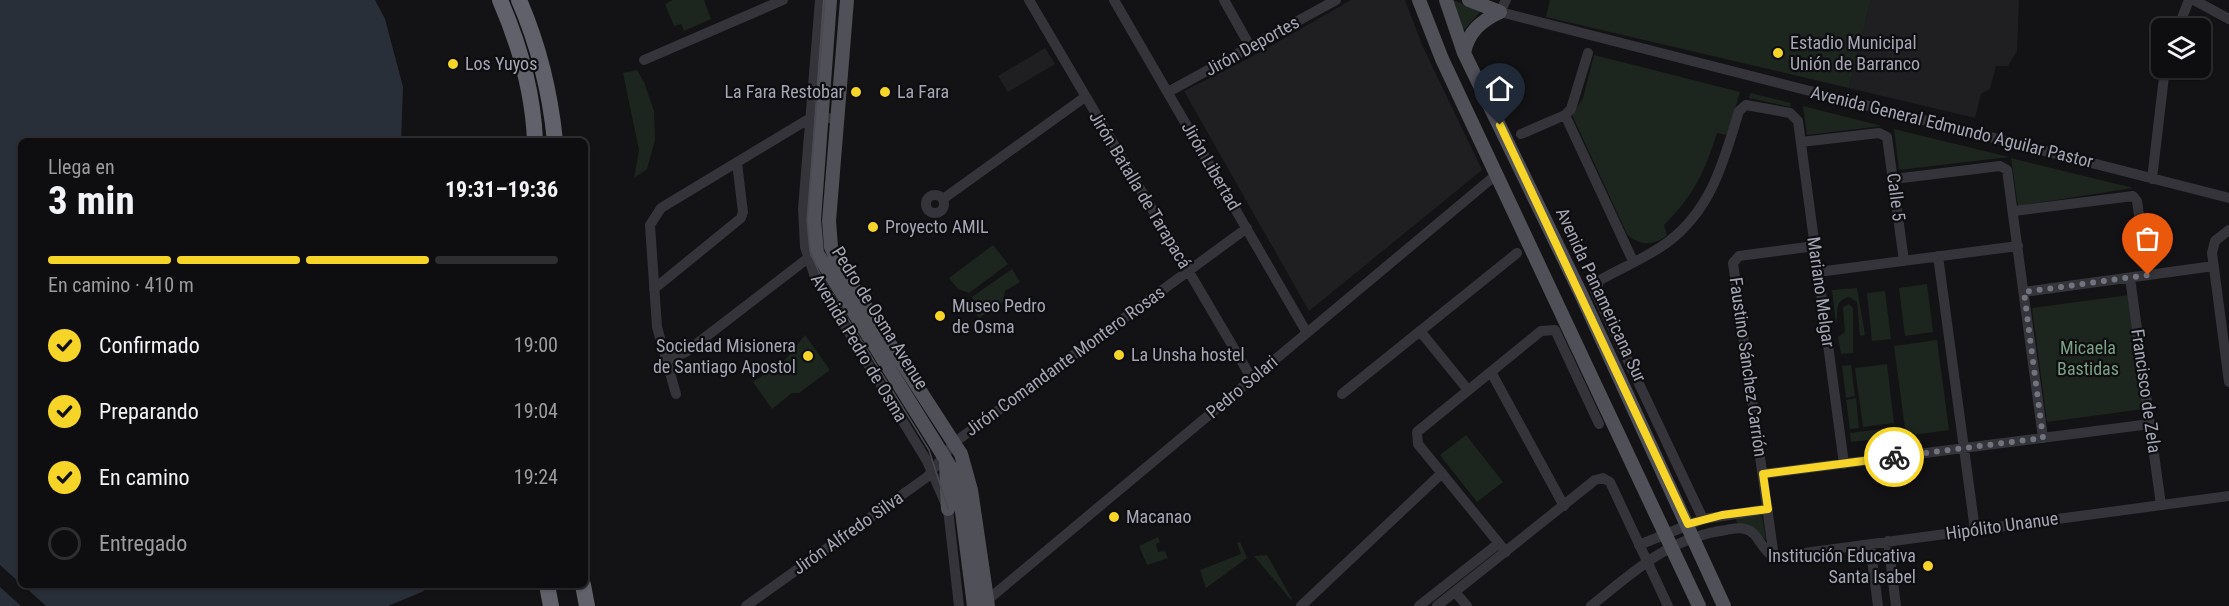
<!DOCTYPE html>
<html lang="es">
<head>
<meta charset="utf-8">
<style>
  body { margin:0; font-family:"Roboto Condensed",sans-serif; background:#1c1c1e; color:#f1f3f6; height:100vh; display:flex; flex-direction:column; font-size:22px; white-space:nowrap }
  * { box-sizing:border-box; margin:0 }
  p { font-size:20px; color:#9b9c9f }
  .icon { flex:none; width:33px; height:33px; fill:none; stroke:currentColor; stroke-width:2; stroke-linecap:round; stroke-linejoin:round }
  .map { position:relative; flex:1; overflow:hidden }
  .drawer { position:absolute; left:18px; top:138px; width:570px; height:450px; display:flex; flex-direction:column; background:#0e0e10; border-radius:9px; box-shadow:0 2px 4px #0004,0 0 0 2px #2e2e30 }
  .drawer>* { flex:none }
  .tools { position:absolute; left:2151px; top:18px; display:grid; gap:12px }
  .tools a { display:grid; place-items:center; width:60px; height:60px; border-radius:9px; background:#0e0e10; box-shadow:0 2px 4px #0004,0 0 0 2px #2e2e30; font-size:30px }
  .pin { position:absolute; display:grid; place-items:center; width:51px; height:51px; color:#fff; margin:-62px -26px; border-radius:50% 50% 50% 0; rotate:-45deg; box-shadow:0 0 6px #0007 }
  .pin .icon { rotate:45deg }
  .courier { position:absolute; display:grid; place-items:center; width:60px; height:60px; margin:-30px; border:4px solid #f7d528; border-radius:50%; background:#fff; color:#222; box-shadow:0 2px 8px #0007 }
  .overview em { font-style:normal; font-weight:700 }
  .overview div { display:flex; flex-direction:column-reverse }
  .overview { display:flex; align-items:center; justify-content:space-between; height:102px; padding:0 30px }
  h1 { font-size:39px; font-weight:700; line-height:45px }
  .bar { display:grid; grid-template-columns:repeat(4,1fr); gap:9px 6px; align-content:center; height:72px; padding:0 30px }
  .bar i { height:8px; border-radius:4px; background:#2e2e30 }
  .bar .selected { background:#f7d528 }
  .bar p { grid-column:span 4 }
  ol { padding:0 30px; list-style:none }
  li { display:flex; align-items:center; gap:18px; height:66px }
  li p { margin-inline-start:auto }
  li .icon { padding:6px; border-radius:50%; background:#f7d528; color:#111; stroke-width:4 }
  li:last-child { color:#9b9c9f }
  li i { width:33px; height:33px; border:3px solid #2e2e30; border-radius:50% }
  .map>svg:first-child { display:block }
  .built { fill:#1f1f22 }
  .green { fill:#1d251f }
  .water { fill:#292f39 }
  .lines { fill:none; stroke-linecap:round; stroke-linejoin:round }
  .minor { stroke:#34343a; stroke-width:10 }
  .major { stroke:#505059; stroke-width:14 }
  .highway { stroke:#60616b; stroke-width:16 }
  .tram { stroke:#494951; stroke-width:1.5 }
  .done { stroke:#71737e; stroke-width:6; stroke-dasharray:0 10.8 }
  .route { stroke:#f7d528; stroke-width:8 }
  .poi-dot { fill:#f7d528; stroke:#0e0e10; stroke-width:2 }
  .labels { text-anchor:middle; stroke-width:4.5; stroke-linejoin:round; paint-order:stroke }
  .poi-label { font-size:18px; fill:#a4a6b6; stroke:#0e0e10; text-anchor:start }
  .street-label { font-size:18px; fill:#a4a6b6; stroke:#0e0e10 }
  .park-label { font-size:18px; fill:#7aa183; stroke:#0e0e10 }
</style>
</head>
<body>
<div class="map">
<svg width="2229" height="606" viewBox="0 0 2229 606">
  <rect width="100%" height="100%" fill="#131315"/>
  <!-- built -->
  <path class="built" d="M1351,0H1405L1423,47L1482,170L1309,311L1184,91L1257,54Z
    M1871,0H2019L2017,51L2008,66H1996L1990,89L1981,94L1975,118L1849,88Z
    M1045,48L1055,64L1008,92L998,76Z"/>
  <!-- green -->
  <path class="green" d="M673,0H704L711,19L684,31L681,24L674,26L665,4Z
    M1453,0L1481,11L1464,30H1463Z
    M1550,0H1871L1849,88L1546,17Z
    M1594,55L1740,92L1727,135L1717,133C1704,173 1694,195 1664,225L1667,235C1655,246 1638,246 1627,234L1572,115L1583,98Z
    M637,70L644,82L654,111L655,140L647,169L634,178L639,150L623,73Z
    M1750,93L1791,103L1790,107L1749,98Z
    M1803,106L1882,126L1807,135Z
    M1894,129L2009,157L1899,170Z
    M2011,158L2133,188L2018,206Z
    M993,245L1008,264L969,293L958,289L949,278Z
    M1012,269L1020,282L1005,291L1003,302L979,318L972,307L974,303L972,297Z
    M1927,284L1933,332L1905,336L1899,288Z
    M1857,288L1865,335L1860,336L1857,302L1849,297C1833,301 1839,313 1836,324L1832,290Z
    M1885,291L1891,339L1872,341L1867,293Z
    M2129,295L2144,409L2047,422L2032,308Z
    M1849,304L1853,308V353L1841,354L1838,337L1845,332L1843,307Z
    M805,335L830,370L799,393H792L772,409L753,382L785,360Z
    M1937,340L1949,430L1906,436L1894,346Z
    M1887,364L1894,423L1863,427L1855,368Z
    M1851,365L1855,396L1846,398L1842,366Z
    M1856,398L1859,428L1850,429L1846,400Z
    M1898,427L1899,437L1851,442L1850,433Z
    M1466,435L1503,482L1477,502L1440,455Z
    M1762,516L1766,540L1750,525L1737,524L1736,518Z
    M1158,537L1160,542L1156,544L1158,552L1165,551L1168,558L1147,565L1139,546Z
    M1240,542L1247,558L1206,588L1200,570L1241,554L1237,543Z
    M1267,555L1292,599L1291,600L1254,556Z"/>
  <!-- water -->
  <path class="water" d="M0,0H375L385,19L403,87L401,141H21V584L0,565Z
    M23,585H422L424,591L388,606H46Z
    M0,587L21,606H0Z"/>
  <g class="lines">
    <!-- minor -->
    <path class="minor" d="M820,0L803,209L805,247L815,277L927,461L948,509L959,606
      M1029,0L1252,379
      M1114,0L1307,333
      M1224,0L1251,48
      M1506,0L1500,12L2229,198
      M2194,0L2229,19
      M2178,28L2189,0
      M644,60L783,0
      M1168,92L1336,0
      M1565,115L1633,261
      M1521,134L1565,115L1571,109L1588,53
      M1801,142L1879,133L1887,137L1904,261
      M1894,179L2000,166L2007,170L2043,438
      M2152,179L2165,68
      M926 204a9 9 0 1 1 18 0a9 9 0 1 1-18 0Z
      M943,199L1085,97
      M2014,211L2133,196L2137,201L2148,275
      M2229,230L2215,241L2212,253L2229,382
      M1938,256L1975,530
      M1818,272L2018,246
      M2130,278L2161,505
      M654,289L741,218L743,212L737,163
      M2024,292L2214,266
      M1420,331L1468,390
      M668,360L686,352L812,255
      M1491,372L1564,506
      M676,394L657,327L650,225L661,208L807,120L816,117L837,119
      M1342,394L1517,253
      M1763,474L2150,424
      M1703,519L1595,291L1600,280C1623,267 1648,257 1668,242C1712,209 1724,160 1739,111L1746,105L1790,113L1798,121L1844,464
      M1888,541L1896,606
      M1870,544L1878,606
      M1639,545L1703,519L1768,509
      M1506,552L1418,444L1417,432L1541,331L1555,330L1599,424
      M1774,557L2229,496
      M1774,557L1733,263L1739,256L1815,246
      M1455,592L1467,606
      M984,603L1497,174
      M746,606L927,477L955,442L1247,228
      M1301,606L1442,473
      M1419,606L1494,547
      M1437,606L1595,480L1603,478L1610,482L1668,606
      M1591,606C1633,572 1670,537 1726,530C1732,529 1739,527 1745,529C1759,532 1761,551 1774,557"/>
    <!-- major -->
    <path class="major" d="M830,0L814,220L817,253L951,468L961,504L974,606
      M847,0L829,221L831,247L840,267L961,454L971,490L988,606
      M1419,0L1442,59L1699,606
      M1446,0L1464,53L1580,292L1724,606
      M1469,0L1500,12
      M1464,53C1468,32 1481,21 1500,12
      M946,464L948,509"/>
    <!-- highway -->
    <path class="highway" d="M500,0C520,46 533,91 535,141
      M519,0C539,46 550,91 555,141
      M547,585L551,606
      M583,585L587,606"/>
    <!-- tram -->
    <path class="tram" d="M825,0L807,221L810,251L819,272L929,450L948,509"/>
  </g>
  <g class="lines">
    <!-- done -->
    <path class="done" d="M1894,457L2043,438L2024,292L2148,275"/>
    <!-- route -->
    <path class="route" d="M1500,125L1688,524L1722,515L1768,509L1763,474L1894,457"/>
  </g>
  <!-- markers -->
  <g class="poi-dot">
    <circle cx="1778" cy="53" r="6"/>
    <circle cx="453" cy="64" r="6"/>
    <circle cx="856" cy="92" r="6"/>
    <circle cx="885" cy="92" r="6"/>
    <circle cx="873" cy="227" r="6"/>
    <circle cx="940" cy="316" r="6"/>
    <circle cx="1119" cy="355" r="6"/>
    <circle cx="808" cy="356" r="6"/>
    <circle cx="1114" cy="517" r="6"/>
    <circle cx="1928" cy="566" r="6"/>
  </g>
  <g class="labels">
    <!-- poi labels -->
    <g class="poi-label">
      <text x="1790" y="49">Estadio Municipal<tspan x="1790" dy="21">Unión de Barranco</tspan></text>
      <text x="465" y="70">Los Yuyos</text>
      <text x="844" y="98" text-anchor="end">La Fara Restobar</text>
      <text x="897" y="98">La Fara</text>
      <text x="885" y="233">Proyecto AMIL</text>
      <text x="952" y="312">Museo Pedro<tspan x="952" dy="21">de Osma</tspan></text>
      <text x="796" y="352" text-anchor="end">Sociedad Misionera<tspan x="796" dy="21">de Santiago Apostol</tspan></text>
      <text x="1131" y="361">La Unsha hostel</text>
      <text x="1126" y="523">Macanao</text>
      <text x="1916" y="562" text-anchor="end">Institución Educativa<tspan x="1916" dy="21">Santa Isabel</tspan></text>
    </g>
    <!-- street labels -->
    <g class="street-label">
      <text transform="translate(1252 46) rotate(-29)" y="6">Jirón Deportes</text>
      <text transform="translate(1952 127) rotate(14)" y="6">Avenida General Edmundo Aguilar Pastor</text>
      <text transform="translate(1211 166) rotate(60)" y="6">Jirón Libertad</text>
      <text transform="translate(1140 190) rotate(59)" y="6">Jirón Batalla de Tarapacá</text>
      <text transform="translate(1896 197) rotate(83)" y="6">Calle 5</text>
      <text transform="translate(1821 292) rotate(82)" y="6">Mariano Melgar</text>
      <text transform="translate(1601 295) rotate(65)" y="6">Avenida Panamericana Sur</text>
      <text transform="translate(880 318) rotate(58)" y="6">Pedro de Osma Avenue</text>
      <text transform="translate(859 348) rotate(59)" y="6">Avenida Pedro de Osma</text>
      <text transform="translate(1065 361) rotate(-36)" y="6">Jirón Comandante Montero Rosas</text>
      <text transform="translate(1748 367) rotate(82)" y="6">Faustino Sánchez Carrión</text>
      <text transform="translate(1242 387) rotate(-40)" y="6">Pedro Solari</text>
      <text transform="translate(2146 391) rotate(82)" y="6">Francisco de Zela</text>
      <text transform="translate(2002 526) rotate(-8)" y="6">Hipólito Unanue</text>
      <text transform="translate(848 533) rotate(-35)" y="6">Jirón Alfredo Silva</text>
    </g>
    <!-- park labels -->
    <g class="park-label">
      <text x="2088" y="354">Micaela<tspan x="2088" dy="21">Bastidas</tspan></text>
    </g>
  </g>
</svg>
<div class="tools">
<a><svg class="icon" aria-label="layers" viewBox="0 0 24 24"><path d="M12 4l9 5-9 5-9-5zM3 14l9 5 9-5"/></svg></a>
</div>
<div class="pin" style="left:2148px;top:275px;background:#ea580c"><svg class="icon" aria-label="bag" viewBox="0 0 24 24"><path d="M5 8h14l-1 12H6zM9 8a3 3 0 0 1 6 0"/></svg></div>
<div class="pin" style="left:1500px;top:125px;background:#1f2937"><svg class="icon" aria-label="home" viewBox="0 0 24 24"><path d="M3 11l9-7 9 7M6 9v11h12V9"/></svg></div>
<div class="courier" style="left:1894px;top:457px"><svg class="icon" aria-label="bike" viewBox="0 0 24 24"><circle cx="6" cy="16" r="4"/><circle cx="18" cy="16" r="4"/><path d="M6 16l4-8h5l3 8M10 8l3 8H6M13 5h3"/></svg></div>
<section class="drawer">
<div class="overview"><div><h1>3 min</h1><p>Llega en</p></div><em>19:31–19:36</em></div>
<div class="bar"><i class="selected"></i><i class="selected"></i><i class="selected"></i><i></i><p>En camino · 410 m</p></div>
<ol>
<li><svg class="icon" aria-label="check" viewBox="0 0 24 24"><path d="M5 12l5 5 9-10"/></svg>Confirmado<p>19:00</p></li>
<li><svg class="icon" aria-label="check" viewBox="0 0 24 24"><path d="M5 12l5 5 9-10"/></svg>Preparando<p>19:04</p></li>
<li><svg class="icon" aria-label="check" viewBox="0 0 24 24"><path d="M5 12l5 5 9-10"/></svg>En camino<p>19:24</p></li>
<li><i></i>Entregado</li>
</ol>
</section>
</div>
</body>
</html>
